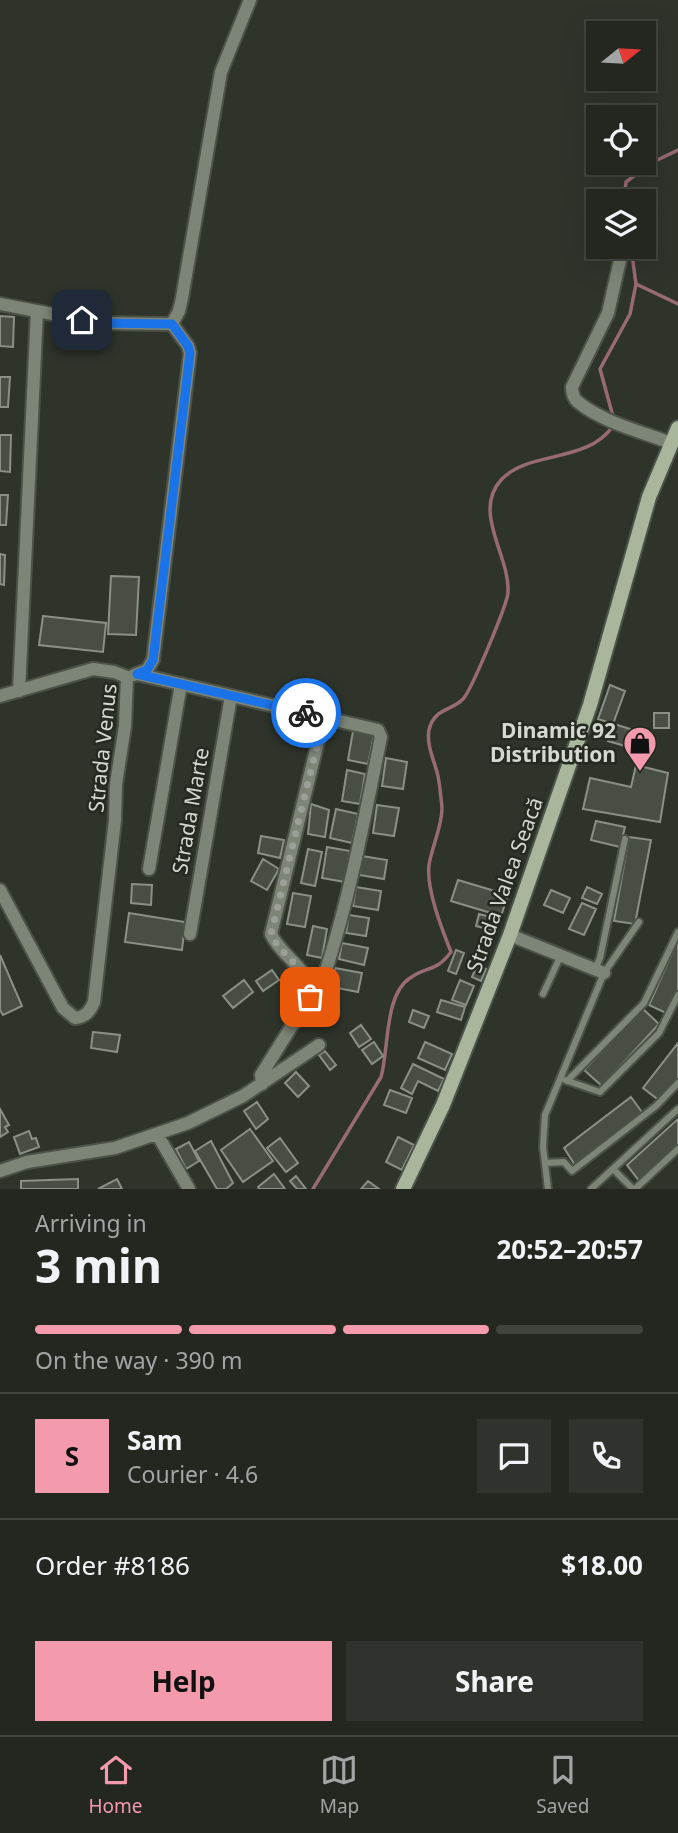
<!DOCTYPE html>
<html lang="en">
<head>
<meta charset="utf-8">
<style>
  body { margin:0; font-family:"Noto Sans",sans-serif; background:#2f332d; color:#f1f3f6; height:100vh; display:flex; flex-direction:column; font-size:26px; white-space:nowrap }
  * { box-sizing:border-box; margin:0 }
  p { font-size:23px; color:#a3a5a5 }
  .icon { flex:none; width:38px; height:38px; fill:none; stroke:currentColor; stroke-width:2; stroke-linecap:round; stroke-linejoin:round }
  .map { position:relative; height:1189px; overflow:hidden }
  .panel { display:flex; flex-direction:column; background:#232720; flex:1 }
  .panel>* { flex:none }
  .needle { width:46px; rotate:72deg }
  .buttons { position:absolute; left:586px; top:21px; display:grid; gap:14px }
  .buttons a { display:grid; place-items:center; width:70px; height:70px; border-radius:0px; background:#232720; box-shadow:0 7px 28px #0002,0 0 0 2px #40443e; font-size:35px }
  .pin { position:absolute; display:grid; place-items:center; width:60px; height:60px; color:#fff; margin:-30px; border-radius:14px; box-shadow:0 4px 10px #0006 }
  .courier { position:absolute; display:grid; place-items:center; width:70px; height:70px; margin:-35px; border:5px solid #1a73e8; border-radius:50%; background:#fff; color:#222; box-shadow:0 2px 9px #0007 }
  .head em { font-style:normal; font-weight:700 }
  .head div { display:flex; flex-direction:column-reverse }
  .head { display:flex; align-items:center; justify-content:space-between; height:119px; padding:0 35px }
  h1 { font-size:46px; font-weight:700; line-height:52px }
  .bar { display:grid; grid-template-columns:repeat(4,1fr); gap:10px 7px; align-content:center; height:84px; padding:0 35px }
  .bar i { height:9px; border-radius:5px; background:#40443e }
  .bar .current { background:#f39aac }
  .bar p { grid-column:span 4 }
  .line { display:flex; align-items:center; gap:18px; padding:0 35px; border-top:2px solid #40443e }
  .line div { flex:1 }
  .round { display:grid; place-items:center; flex:none; width:74px; height:74px; border-radius:0px; background:#2f332d }
  .primary-button { display:flex; gap:14px; margin-top:auto; padding:14px 35px }
  .primary-button a { flex:1; height:80px; border-radius:0px; background:#f39aac; color:#111; font-size:28px; font-weight:700; line-height:80px; text-align:center }
  .primary-button a+a { background:#2f332d; color:#f1f3f6 }
  .dock { display:flex; justify-content:space-around; align-items:center; height:98px; border-top:2px solid #40443e; background:#232720; font-size:19px; color:#a3a5a5 }
  .dock a { display:grid; justify-items:center; gap:4px }
  .dock .current { color:#f39aac }
  .map>svg:first-child { display:block }
  .lines { fill:none; stroke-linecap:round; stroke-linejoin:round }
  .stream { stroke:#986a72; stroke-width:3.5 }
  .building { fill:#494e44; stroke:#8b9086; stroke-width:2 }
  .service-casing { stroke:#4d5249; stroke-width:10 }
  .minor-casing { stroke:#4d5249; stroke-width:16 }
  .secondary-casing { stroke:#4d5249; stroke-width:18 }
  .service { stroke:#7d8676; stroke-width:6 }
  .minor { stroke:#7d8676; stroke-width:12 }
  .secondary { stroke:#a8b69b; stroke-width:14 }
  .done { stroke:#9b9f98; stroke-width:7; stroke-dasharray:0 12.6 }
  .route { stroke:#1a73e8; stroke-width:9 }
  .labels { text-anchor:middle; stroke-width:5; stroke-linejoin:round; paint-order:stroke }
  .poi-label { font-size:21px; font-weight:bold; fill:#d5d8d2; stroke:#252a21; text-anchor:end }
  .street-label { font-size:21px; fill:#d5d8d2; stroke:#252a21 }
</style>
</head>
<body>
<div class="map">
<svg width="678" height="1189" viewBox="0 0 678 1189">
  <rect width="100%" height="100%" fill="#2f342b"/>
  <g class="lines">
    <!-- stream -->
    <path class="stream" d="M624,201L626,182L651,163L678,150
      M636,284L678,304
      M614,420L600,369L630,314L636,284L631,247
      M313,1189L381,1077C389,1050 384,995 410,978C428,965 435,973 451,952C442,929 426,889 429,865C432,846 442,827 442,808C441,798 440,786 438,776C435,762 426,745 429,730C434,708 452,711 463,699C471,691 508,603 508,592C510,556 472,512 501,480C528,450 587,464 613,426"/>
  </g>
  <!-- building -->
  <path class="building" d="M0,316L14,317L13,347L0,346Z
    M0,377H10L8,407H0Z
    M0,435H11L10,472L0,471Z
    M0,495H8L6,525H0Z
    M0,554L5,555L4,585L0,584Z
    M111,576L139,577L136,635L108,634Z
    M43,616L106,623L103,652L39,645Z
    M610,685L625,691L613,724L598,719Z
    M654,713H669V728H654Z
    M614,724L630,729L625,746L608,741Z
    M353,731L374,735L368,764L348,760Z
    M386,758L407,762L403,789L382,786Z
    M636,765L668,773L660,822L583,809L590,778L631,787Z
    M347,770L365,774L360,804L342,801Z
    M311,804L329,810L325,837L308,834Z
    M377,805L399,808L394,836L373,833Z
    M336,809L358,814L352,843L330,838Z
    M596,821L625,827L620,847L591,840Z
    M261,836L284,840L280,858L258,853Z
    M629,837L651,840L635,924L614,921Z
    M327,847L350,851L345,882L322,878Z
    M308,849L322,852L315,886L301,883Z
    M362,856L387,860L384,879L359,875Z
    M263,859L279,869L267,890L251,881Z
    M458,880L508,895L501,916L451,901Z
    M132,884L152,885L151,905L131,903Z
    M356,887L381,891L378,910L353,906Z
    M587,887L602,894L597,904L582,898Z
    M551,890L570,898L563,913L544,905Z
    M293,893L311,896L305,927L287,924Z
    M582,903L596,909L584,935L569,929Z
    M129,913L185,922L182,950L125,942Z
    M479,914L498,919L495,931L476,926Z
    M349,915L369,918L366,936L346,933Z
    M313,926L327,929L322,958L307,955Z
    M678,940V993L668,1014L649,1005Z
    M342,943L368,948L364,965L339,959Z
    M456,950L464,953L456,974L448,971Z
    M0,955L22,1006L3,1015L0,1010Z
    M477,965L486,969L481,981L472,977Z
    M335,968L362,973L358,992L332,987Z
    M272,970L279,980L263,991L256,981Z
    M244,980L253,992L233,1008L223,996Z
    M460,980L474,986L466,1005L452,1000Z
    M441,1000L465,1007L461,1020L437,1012Z
    M642,1008L659,1024L602,1086L584,1070Z
    M413,1010L429,1016L424,1028L409,1022Z
    M361,1025L371,1039L359,1047L350,1033Z
    M93,1032L120,1035L117,1052L91,1048Z
    M374,1042L383,1056L372,1064L362,1050Z
    M425,1042L452,1054L445,1070L418,1058Z
    M678,1043V1078L660,1101L643,1088Z
    M325,1051L336,1065L330,1070L319,1055Z
    M413,1064L444,1079L438,1091L418,1081L412,1094L401,1088Z
    M296,1072L309,1086L298,1097L285,1083Z
    M390,1090L412,1098L406,1113L384,1105Z
    M631,1097L644,1115L575,1165L564,1148Z
    M257,1102L268,1119L256,1129L244,1111Z
    M0,1109L9,1125L5,1127L8,1132L0,1137Z
    M678,1119V1148L640,1182L627,1165Z
    M250,1129L273,1161L243,1182L221,1150Z
    M29,1131L32,1139L36,1138L39,1147L20,1154L14,1137Z
    M398,1137L414,1145L402,1170L386,1162Z
    M280,1138L298,1163L286,1172L267,1148Z
    M211,1141L233,1183L226,1189H217L195,1151Z
    M189,1142L199,1161L186,1169L176,1149Z
    M274,1174L285,1189H259L258,1187Z
    M296,1176L306,1189H297L290,1181Z
    M78,1179V1189H21V1181Z
    M117,1179L122,1189H98Z
    M368,1181L379,1189H361Z"/>
  <g class="lines">
    <defs>
      <path id="service" d="M595,969L600,958L625,839
        M543,994L561,955
        M565,1080L600,1092L659,1033L678,995
        M567,1081L644,1003L678,932
        M545,1163L564,1162L572,1171L656,1106L678,1083
        M613,1169L633,1189
        M548,1189L543,1147L545,1115L604,973L639,922
        M591,1189L678,1109
        M635,1189L678,1149"/>
      <path id="minor" d="M620,260L608,313L572,387C572,393 573,398 578,402C602,422 642,432 671,443
        M0,304L99,323L172,324
        M172,324L179,311L182,298L221,72L250,0
        M137,674L378,730L381,737C364,820 348,908 320,988L311,993
        M134,675L147,670L153,660L190,353L188,346L172,324
        M19,691L37,311
        M0,696L93,669L114,672L127,677
        M149,869L181,684
        M0,890L63,1008L75,1018C86,1017 90,1011 94,1002L115,820L116,784L125,726L127,677
        M190,934L231,696
        M510,935L604,973
        M262,1084L261,1075L310,997C313,970 281,957 271,934L324,717
        M157,1134L189,1189
        M0,1171L27,1162L115,1148L188,1123L243,1096L319,1045"/>
      <path id="secondary" d="M403,1189L443,1105L510,935L590,705L649,497L678,428"/>
    </defs>
    <!-- service casing -->
    <use href="#service" class="service-casing"/>
    <!-- minor casing -->
    <use href="#minor" class="minor-casing"/>
    <!-- secondary casing -->
    <use href="#secondary" class="secondary-casing"/>
    <!-- service -->
    <use href="#service" class="service"/>
    <!-- minor -->
    <use href="#minor" class="minor"/>
    <!-- secondary -->
    <use href="#secondary" class="secondary"/>
  </g>
  <g class="lines">
    <!-- done -->
    <path class="done" d="M306,713L324,717L271,934C281,957 312,970 310,997"/>
    <!-- route -->
    <path class="route" d="M82,320L99,323L172,324L188,346L190,353L153,660L147,670L137,674L306,713"/>
  </g>
  <!-- icons -->
  <defs>
    <symbol id="shop-pin" viewBox="-11 -11 22 30"><path d="M0 17L-7.5 6A9.5 9.5 0 1 1 7.5 6Z" fill="#f39aac" stroke="#252a21"/><path d="M-5-2.5h2.3a2.7 3.5 0 0 1 5.4 0H5L5.5 6h-11ZM-1.5-2.5h3a1.5 2.3 0 0 0-3 0Z" fill="#111"/></symbol>
  </defs>
  <g fill-rule="evenodd">
    <use href="#shop-pin" x="621" y="724" width="38" height="52"/>
  </g>
  <g class="labels">
    <!-- poi labels -->
    <g class="poi-label">
      <text x="616" y="738">Dinamic 92<tspan x="616" dy="24">Distribution</tspan></text>
    </g>
    <!-- street labels -->
    <g class="street-label">
      <text transform="translate(103 748) rotate(-84)" y="7">Strada Venus</text>
      <text transform="translate(191 811) rotate(-80)" y="7">Strada Marte</text>
      <text transform="translate(505 885) rotate(-70)" y="7">Strada Valea Seacă</text>
    </g>
  </g>
</svg>
<div class="buttons">
<a><svg class="needle" viewBox="-14 -14 28 28"><path d="M0-13l5 13h-10z" fill="#e53935"/><path d="M0 13l5-13h-10z" fill="#a3a5a5"/></svg></a>
<a><svg class="icon" aria-label="locate" viewBox="0 0 24 24"><circle cx="12" cy="12" r="6"/><path d="M12 2v4M12 18v4M2 12h4M18 12h4"/></svg></a>
<a><svg class="icon" aria-label="layers" viewBox="0 0 24 24"><path d="M12 4l9 5-9 5-9-5zM3 14l9 5 9-5"/></svg></a>
</div>
<div class="pin" style="left:310px;top:997px;background:#ea580c"><svg class="icon" aria-label="bag" viewBox="0 0 24 24"><path d="M5 8h14l-1 12H6zM9 8a3 3 0 0 1 6 0"/></svg></div>
<div class="pin" style="left:82px;top:320px;background:#1f2937"><svg class="icon" aria-label="home" viewBox="0 0 24 24"><path d="M3 11l9-7 9 7M6 9v11h12V9"/></svg></div>
<div class="courier" style="left:306px;top:713px"><svg class="icon" aria-label="bike" viewBox="0 0 24 24"><circle cx="6" cy="16" r="4"/><circle cx="18" cy="16" r="4"/><path d="M6 16l4-8h5l3 8M10 8l3 8H6M13 5h3"/></svg></div>
</div>
<section class="panel">
<div class="head"><div><h1>3 min</h1><p>Arriving in</p></div><em>20:52–20:57</em></div>
<div class="bar"><i class="current"></i><i class="current"></i><i class="current"></i><i></i><p>On the way · 390 m</p></div>
<div class="line" style="height:126px"><b class="round" style="background:#f39aac;color:#111">S</b><div><b>Sam</b><p>Courier · 4.6</p></div><a class="round"><svg class="icon" aria-label="chat" viewBox="0 0 24 24"><path d="M4 5h16v11H9l-5 4z"/></svg></a><a class="round"><svg class="icon" aria-label="phone" viewBox="0 0 24 24"><path d="M5 4h4l2 5-3 2q2 4 5 5l2-3 5 2v4C11 20 4 13 5 4z"/></svg></a></div>
<div class="line" style="height:91px"><div>Order #8186</div><b>$18.00</b></div>
<div class="primary-button"><a>Help</a><a>Share</a></div>
</section>
<nav class="dock">
<a class="current"><svg class="icon" aria-label="home" viewBox="0 0 24 24"><path d="M3 11l9-7 9 7M6 9v11h12V9"/></svg>Home</a>
<a><svg class="icon" aria-label="map" viewBox="0 0 24 24"><path d="M3 6l6-2 6 2 6-2v14l-6 2-6-2-6 2zM9 4v14M15 6v14"/></svg>Map</a>
<a><svg class="icon" aria-label="saved" viewBox="0 0 24 24"><path d="M7 4h10v16l-5-4-5 4z"/></svg>Saved</a>
</nav>
</body>
</html>
